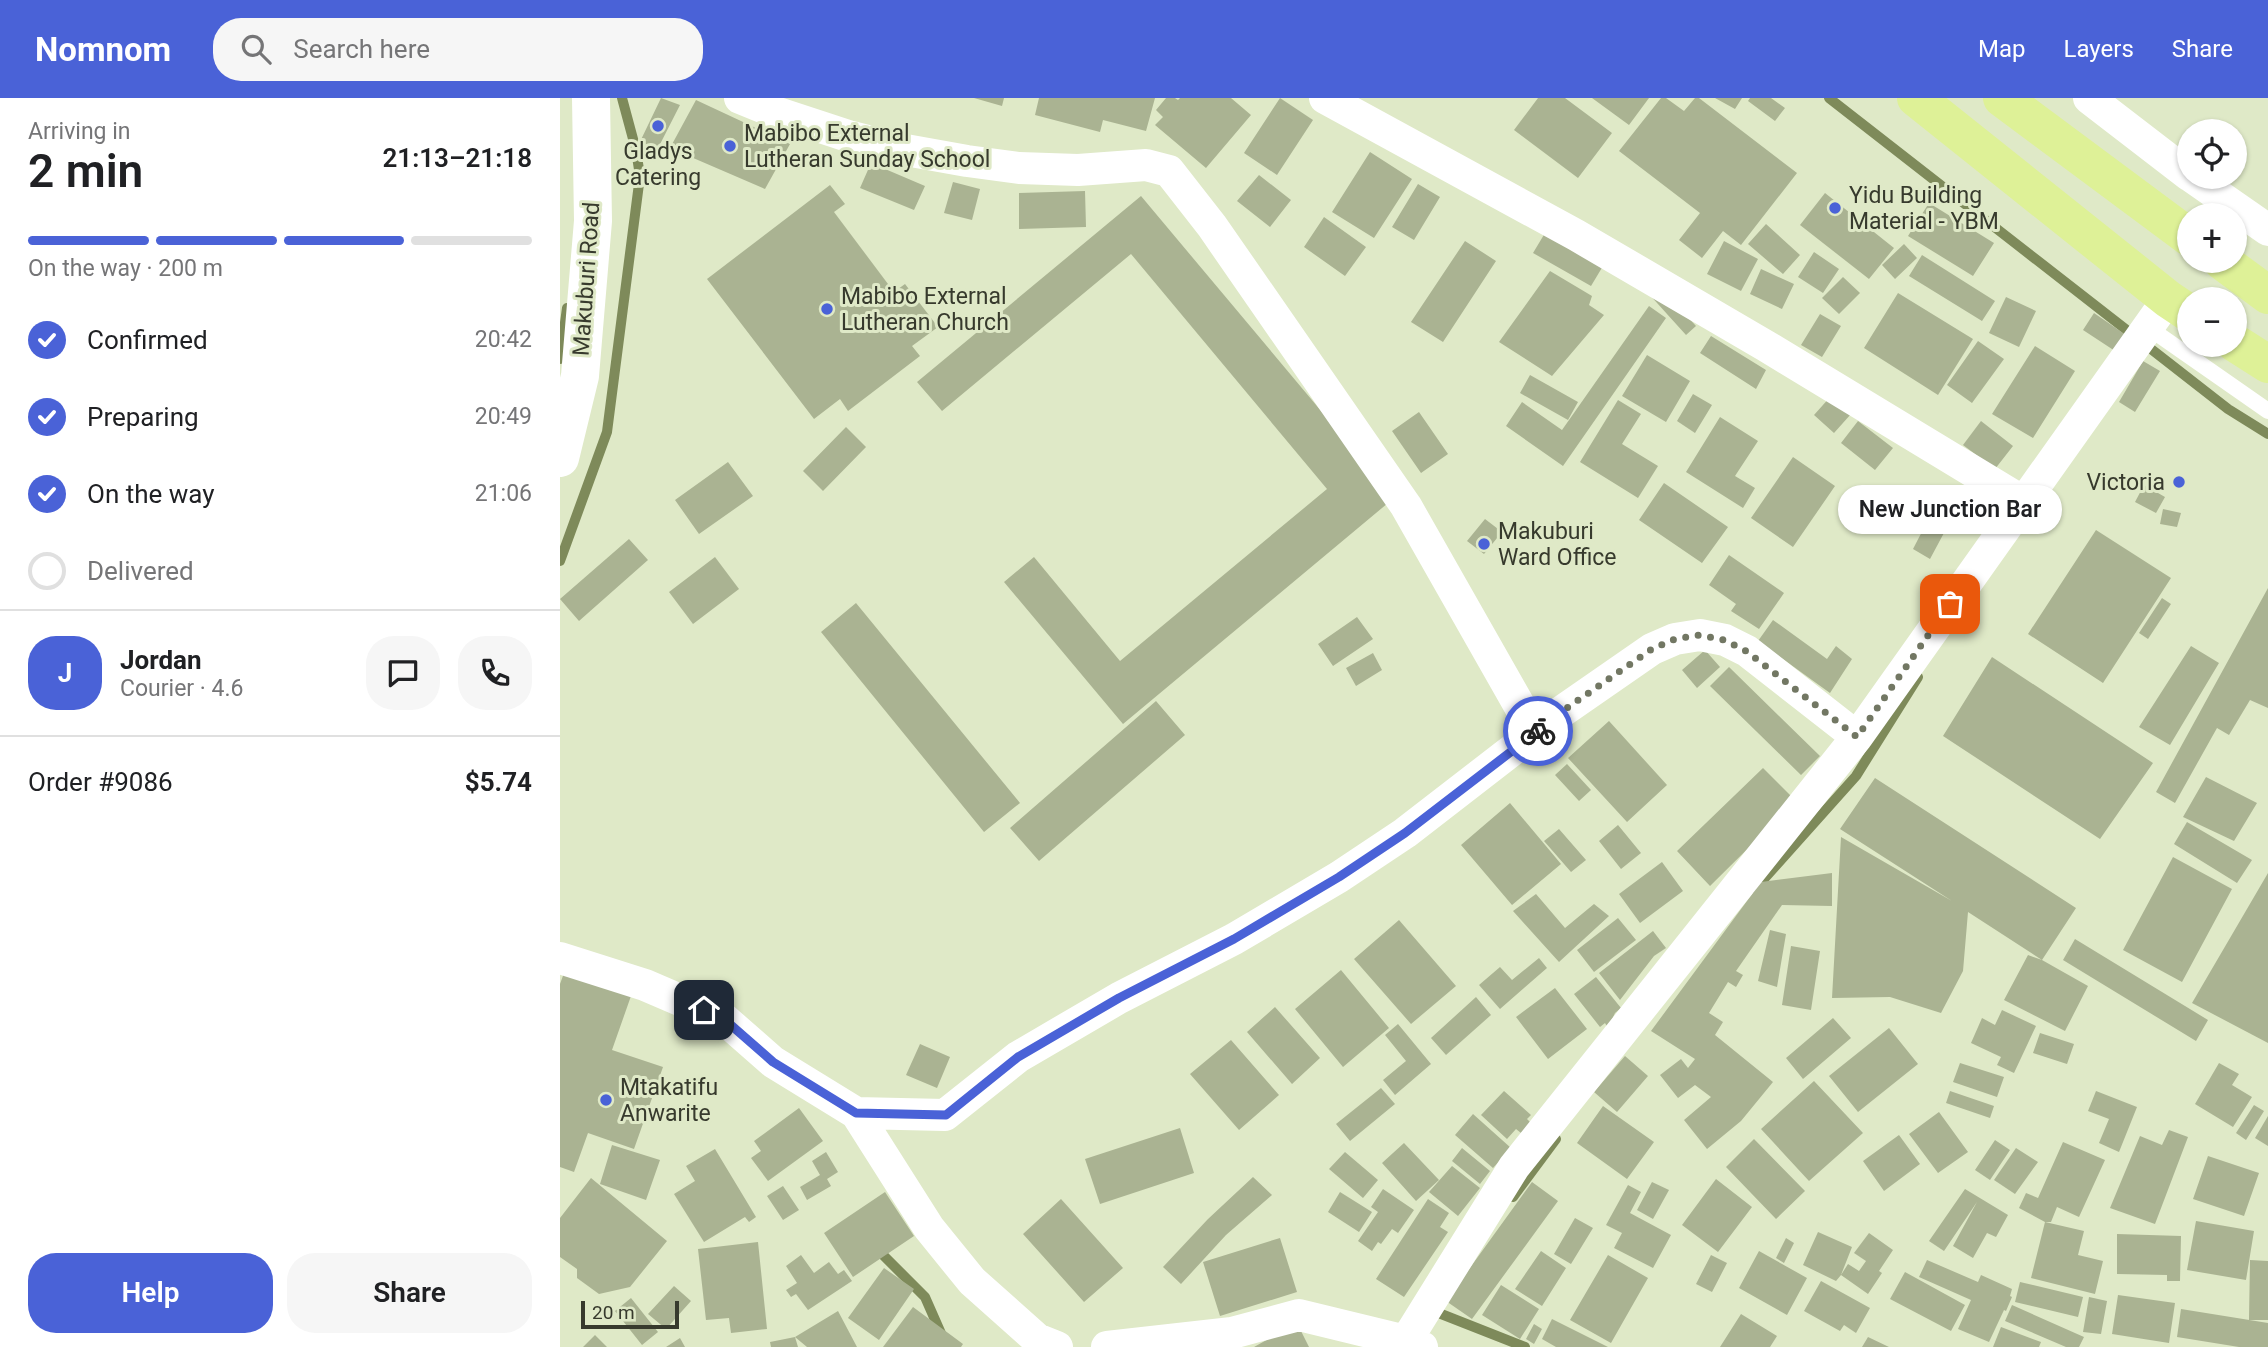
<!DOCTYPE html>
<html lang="en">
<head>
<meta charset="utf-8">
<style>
  body { margin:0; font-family:Roboto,sans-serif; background:#f6f6f6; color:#202124; height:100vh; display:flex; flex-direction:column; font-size:26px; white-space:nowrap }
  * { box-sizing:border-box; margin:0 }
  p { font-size:23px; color:#757577 }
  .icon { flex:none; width:38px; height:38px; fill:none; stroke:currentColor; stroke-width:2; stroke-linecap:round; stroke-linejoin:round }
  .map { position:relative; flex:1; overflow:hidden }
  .panel { display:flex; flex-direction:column; background:#fff; width:560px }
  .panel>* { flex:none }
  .fabs { position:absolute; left:1617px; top:21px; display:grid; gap:14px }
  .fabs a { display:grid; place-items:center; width:70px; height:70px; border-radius:50%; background:#fff; box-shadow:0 2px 5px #0004; font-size:35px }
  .scale { position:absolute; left:21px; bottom:18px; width:98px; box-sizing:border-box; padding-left:7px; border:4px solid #373a2d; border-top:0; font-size:19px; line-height:24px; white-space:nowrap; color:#373a2d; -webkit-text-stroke:5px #dfe9c7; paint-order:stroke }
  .pin { position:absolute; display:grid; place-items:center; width:60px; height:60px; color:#fff; margin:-30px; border-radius:14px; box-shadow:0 4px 10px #0006 }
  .courier { position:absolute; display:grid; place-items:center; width:70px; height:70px; margin:-35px; border:5px solid #4a62d7; border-radius:50%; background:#fff; color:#222; box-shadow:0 2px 9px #0007 }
  .bubble { position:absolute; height:49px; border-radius:24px; background:#fff; box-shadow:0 2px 5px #0004; font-size:23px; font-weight:600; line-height:49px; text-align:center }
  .headline em { font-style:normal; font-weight:600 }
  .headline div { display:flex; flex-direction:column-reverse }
  .headline { display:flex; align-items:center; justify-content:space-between; height:119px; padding:0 28px }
  h1 { font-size:46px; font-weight:600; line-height:52px }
  .bar { display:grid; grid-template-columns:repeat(4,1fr); gap:10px 7px; align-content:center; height:84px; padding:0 28px }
  .bar i { height:9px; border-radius:5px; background:#e0e0e0 }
  .bar .on { background:#4a62d7 }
  .bar p { grid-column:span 4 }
  .line { display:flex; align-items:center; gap:18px; padding:0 28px; border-top:2px solid #e0e0e0 }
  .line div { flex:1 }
  .round { display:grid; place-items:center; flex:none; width:74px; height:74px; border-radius:28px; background:#f6f6f6 }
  ol { padding:0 28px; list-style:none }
  li { display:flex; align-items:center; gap:21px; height:77px }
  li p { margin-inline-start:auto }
  li .icon { padding:7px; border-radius:50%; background:#4a62d7; color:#fff; stroke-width:4 }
  li:last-child { color:#757577 }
  li i { width:38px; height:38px; border:4px solid #e0e0e0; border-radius:50% }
  .action { display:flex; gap:14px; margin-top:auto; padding:14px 28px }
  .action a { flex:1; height:80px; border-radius:28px; background:#4a62d7; color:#fff; font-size:28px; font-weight:600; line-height:80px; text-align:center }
  .action a+a { background:#f6f6f6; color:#202124 }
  header { display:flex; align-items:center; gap:42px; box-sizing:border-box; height:98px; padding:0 35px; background:#4a62d7; color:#fff }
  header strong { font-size:33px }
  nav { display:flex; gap:38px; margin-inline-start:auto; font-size:24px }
  .search { width:490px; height:63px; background:#f6f6f6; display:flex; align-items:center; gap:18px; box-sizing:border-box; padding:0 24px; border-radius:28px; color:#757577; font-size:26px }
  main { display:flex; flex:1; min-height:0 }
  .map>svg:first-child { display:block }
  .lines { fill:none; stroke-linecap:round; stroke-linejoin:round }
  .stream { stroke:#7e8a5a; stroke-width:10 }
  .building { fill:#aab392 }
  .service { stroke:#fff; stroke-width:16 }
  .minor { stroke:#fff; stroke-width:32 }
  .tertiary { stroke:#fff; stroke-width:38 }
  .primary { stroke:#def197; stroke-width:38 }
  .done { stroke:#727763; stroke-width:7; stroke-dasharray:0 12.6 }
  .route { stroke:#4a62d7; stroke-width:9 }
  .poi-dot { fill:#4a62d7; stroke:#dfe9c7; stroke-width:2.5 }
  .labels { text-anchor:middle; stroke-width:6; stroke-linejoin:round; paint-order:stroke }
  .poi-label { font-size:23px; fill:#373a2d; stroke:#dfe9c7; text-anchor:start }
  .street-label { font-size:23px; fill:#373a2d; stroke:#dfe9c7 }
</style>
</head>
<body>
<header>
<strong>Nomnom</strong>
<div class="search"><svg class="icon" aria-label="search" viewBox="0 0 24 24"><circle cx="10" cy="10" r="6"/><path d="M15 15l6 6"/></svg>Search here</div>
<nav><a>Map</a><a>Layers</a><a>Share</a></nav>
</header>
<main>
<section class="panel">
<div class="headline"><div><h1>2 min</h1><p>Arriving in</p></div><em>21:13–21:18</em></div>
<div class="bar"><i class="on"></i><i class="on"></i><i class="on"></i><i></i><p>On the way · 200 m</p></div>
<ol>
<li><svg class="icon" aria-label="check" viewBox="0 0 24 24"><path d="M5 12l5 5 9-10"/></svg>Confirmed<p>20:42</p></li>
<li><svg class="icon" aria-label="check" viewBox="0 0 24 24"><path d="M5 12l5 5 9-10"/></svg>Preparing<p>20:49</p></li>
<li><svg class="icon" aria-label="check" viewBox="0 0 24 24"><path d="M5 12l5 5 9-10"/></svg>On the way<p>21:06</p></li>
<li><i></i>Delivered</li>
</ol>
<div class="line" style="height:126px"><b class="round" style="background:#4a62d7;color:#fff">J</b><div><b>Jordan</b><p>Courier · 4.6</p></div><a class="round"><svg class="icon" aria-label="chat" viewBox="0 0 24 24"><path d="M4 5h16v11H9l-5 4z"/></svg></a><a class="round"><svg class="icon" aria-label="phone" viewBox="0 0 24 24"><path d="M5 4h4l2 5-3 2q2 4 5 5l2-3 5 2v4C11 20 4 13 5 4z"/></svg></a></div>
<div class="line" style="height:91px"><div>Order #9086</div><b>$5.74</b></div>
<div class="action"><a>Help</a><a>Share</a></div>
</section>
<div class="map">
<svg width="1708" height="1249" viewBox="0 0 1708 1249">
  <rect width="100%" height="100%" fill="#dfe9c7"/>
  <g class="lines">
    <!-- stream -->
    <path class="stream" d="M1269,0L1668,311L1708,336
      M0,261L7,210
      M0,463L47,334L80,78L76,52L62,0
      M1195,791L1296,678L1358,579
      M953,1099L996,1041
      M317,1151L365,1199L387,1249
      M871,1212L965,1249"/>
  </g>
  <!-- building -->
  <path class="building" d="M101,0L120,7L93,60L77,50Z
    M414,0H444L442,8Z
    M479,0H595L586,33L543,22L540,34L475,17Z
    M606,0H615L618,2L620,0H671L691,17L646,70L595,27L603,19L596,12Z
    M720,0L753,22L717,77L684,55Z
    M978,0H1005L1052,35L1018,80L954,32Z
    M1032,0H1089L1069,27Z
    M1101,0H1106L1124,13L1135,0H1139L1237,75L1181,147L1163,133L1142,160L1119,142L1140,115L1059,53Z
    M1155,0H1182L1175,11Z
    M1190,0H1211L1225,10L1215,23L1188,3Z
    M136,2L230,46L205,91L110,50Z
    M810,54L852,81L814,140L772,114Z
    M311,65L365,88L354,112L300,90Z
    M699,77L731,102L710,129L677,103Z
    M393,84L420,91L412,122L384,115Z
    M858,86L880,99L854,142L832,129Z
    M270,87L285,106L274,114L334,194L345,186L378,229L352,248L360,258L288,313L280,301L254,321L147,181Z
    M525,93L526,129L459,131V95Z
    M1265,95L1334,150L1309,181L1240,127Z
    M581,98L834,400L563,626L444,484L474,459L560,563L767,391L571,156L382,313L357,284Z
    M1369,105L1434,145L1413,178L1348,138Z
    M764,119L806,149L785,178L744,149Z
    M1206,126L1240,157L1223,176L1188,146Z
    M988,130L1046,163L1031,188L973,155Z
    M905,143L936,163L883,244L851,224Z
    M1164,143L1198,161L1181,193L1147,176Z
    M1344,146L1357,160L1335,181L1322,167Z
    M1254,154L1279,171L1263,195L1238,179Z
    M1362,157L1435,203L1422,223L1349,178Z
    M1201,171L1234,186L1222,211L1190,196Z
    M990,173L1032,198L1029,207L1044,217L992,278L939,244Z
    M1283,179L1300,195L1279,216L1262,200Z
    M1098,187L1136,228L1126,237L1088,195Z
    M1338,195L1413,241L1378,297L1304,250Z
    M1446,199L1476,213L1459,249L1429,235Z
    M1089,208L1106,220L1003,368L946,328L962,304L1002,332Z
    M1534,215L1566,237L1555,253L1523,232Z
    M1260,216L1281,228L1262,259L1241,247Z
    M1151,238L1206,272L1196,291L1140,255Z
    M1418,243L1444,261L1412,305L1387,287Z
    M1475,248L1515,273L1473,340L1432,316Z
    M1087,257L1130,283L1106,324L1062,298Z
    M1583,263L1600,273L1575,314L1559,304Z
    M970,277L1018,304L1008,322L960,295Z
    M1133,296L1152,307L1135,335L1117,323Z
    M1271,298L1291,316L1274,335L1254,317Z
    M1058,302L1081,316L1062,346L1098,368L1078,400L1020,364Z
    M859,314L888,356L861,375L832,333Z
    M1160,319L1198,343L1175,378L1195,390L1183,410L1126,374Z
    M1298,323L1333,350L1315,372L1281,345Z
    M1421,323L1453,348L1435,371L1403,347Z
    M286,329L306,349L263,393L243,373Z
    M1233,359L1275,388L1233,449L1191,420Z
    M168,364L193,398L139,436L115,402Z
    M1104,385L1168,429L1142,465L1079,422Z
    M1584,387L1605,399L1596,415L1575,404Z
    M1339,401L1352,407L1339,435L1326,429Z
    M1603,411L1621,415L1617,429L1600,426Z
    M925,421L942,434L924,456L907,443Z
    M1367,424L1385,433L1370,461L1353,451Z
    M1536,432L1611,480L1543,585L1468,536Z
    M69,441L88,462L19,523L0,501Z
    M1169,457L1224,495L1199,531L1171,513L1176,506L1149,487Z
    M155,459L179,491L133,526L109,494Z
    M1708,490V610L1690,602L1669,637L1657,630L1615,705L1596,694Z
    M1602,500L1611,506L1588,541L1579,535Z
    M296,505L460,705L424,734L261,534Z
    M797,519L813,541L773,568L758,546Z
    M1213,522L1267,561L1276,548L1292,561L1270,595L1198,543Z
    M1631,548L1659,565L1610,647L1579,629Z
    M1145,552L1160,569L1137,590L1122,572Z
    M813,555L822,572L796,588L786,570Z
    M1432,559L1593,665L1540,741L1383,638Z
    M1169,569L1260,658L1241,677L1150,588Z
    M596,603L625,637L479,763L450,730Z
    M1049,623L1107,687L1067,724L1008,660Z
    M1007,666L1031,692L1019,703L995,677Z
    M1203,670L1236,703L1150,788L1117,753Z
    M1646,679L1697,705L1674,743L1623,719Z
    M1315,680L1516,810L1482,862L1408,814L1403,873L1381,915L1330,899L1272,900L1281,739L1392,803L1280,731Z
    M950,705L1001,766L952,807L901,747Z
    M1627,724L1692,762L1677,785L1614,746Z
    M1058,727L1081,755L1061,771L1039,743Z
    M999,731L1026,762L1011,774L984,743Z
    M1613,759L1672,791L1622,884L1563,852Z
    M1102,764L1123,793L1080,825L1059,796Z
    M1272,775V808L1222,807L1176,873L1183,877L1176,889L1168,884L1149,915L1163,924L1155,937L1213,984L1181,1023L1147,1051L1124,1022L1151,999L1135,987L1118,1000L1100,977L1121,961L1128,970L1135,961L1091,933L1201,784Z
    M1708,775V945L1632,905Z
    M976,796L1005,830L1034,806L1049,818L999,864L953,813Z
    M1058,820L1076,842L1034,874L1017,852Z
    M839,822L896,888L851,926L794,861Z
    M1210,832L1226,836L1217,889L1198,883Z
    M1093,833L1106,850L1094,858L1060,902L1039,875Z
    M1515,841L1648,922L1636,943L1503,862Z
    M1231,848L1260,853L1251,912L1222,907Z
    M1468,857L1482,862L1528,888L1505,933L1444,902Z
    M979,860L987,870L940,911L919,887L940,869L952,882Z
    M781,872L829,930L783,969L735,911Z
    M4,875L71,898L52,952L103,969L74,1051L28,1035L14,1074L0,1069V886Z
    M1036,879L1061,910L1055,915L1048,930L1045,925L1040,929L1014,896Z
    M995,890L1027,931L988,961L956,919Z
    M916,899L931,917L886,957L871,940Z
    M715,909L760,960L732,986L687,934Z
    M1442,912L1476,928L1454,975L1437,967L1441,959L1411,945L1422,920L1435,927Z
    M1273,920L1291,940L1243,981L1226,960Z
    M838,926L871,966L835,997L823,982L846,963L825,937Z
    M1329,930L1358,966L1298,1014L1269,978Z
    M1480,935L1514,946L1507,966L1473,955Z
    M671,942L719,997L679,1032L630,976Z
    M360,946L390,959L377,990L346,977Z
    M1065,958L1088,978L1057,1014L1034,994Z
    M1400,965L1444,979L1437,999L1393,984Z
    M1659,965L1679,976L1672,987L1692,999L1673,1029L1635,1006Z
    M1254,983L1303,1035L1249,1083L1201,1031Z
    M821,990L835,1006L790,1043L776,1026Z
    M944,993L971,1017L967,1021L971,1025L961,1035L956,1031L947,1041L921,1017Z
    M1390,993L1434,1008L1430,1020L1386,1005Z
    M1536,993L1577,1009L1559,1054L1539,1045L1549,1021L1528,1013Z
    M1694,1007L1704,1013L1686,1042L1676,1035Z
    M1043,1008L1094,1044L1067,1081L1017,1045Z
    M239,1010L263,1043L208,1083L191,1060L201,1053L194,1043Z
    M1379,1014L1408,1054L1378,1075L1349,1036Z
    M913,1016L951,1050L933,1070L895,1037Z
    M1708,1018V1048L1695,1040Z
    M620,1030L634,1075L540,1106L525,1061Z
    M1609,1032L1628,1039L1595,1126L1550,1110L1580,1038L1602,1047Z
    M1339,1037L1360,1066L1324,1093L1303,1063Z
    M1194,1041L1245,1093L1216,1121L1166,1069Z
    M1435,1042L1450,1052L1430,1082L1415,1072Z
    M1503,1044L1545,1062L1519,1119L1497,1109L1491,1124H1485L1459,1110L1466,1095L1478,1100Z
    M844,1045L879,1082L856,1103L822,1065Z
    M52,1047L100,1062L86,1102L40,1086Z
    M902,1050L930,1073L920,1086L892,1063Z
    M1456,1050L1478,1064L1455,1096L1434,1082Z
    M155,1051L196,1119L189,1124L185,1119L144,1144L114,1096L135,1083L126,1068Z
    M266,1054L278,1074L267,1081L271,1088L247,1102L240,1089L260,1077L252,1063Z
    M785,1054L818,1082L803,1100L769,1071Z
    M1648,1058L1699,1075L1684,1118L1633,1101Z
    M892,1068L920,1090L898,1118L869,1094Z
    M693,1079L712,1097L666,1137L621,1186L603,1169L648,1121Z
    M31,1080L107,1143L70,1189L39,1196L17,1180V1171L0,1159V1120Z
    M1156,1081L1192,1109L1158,1154L1122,1127Z
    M972,1084L998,1103L912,1221L886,1203Z
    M1092,1084L1109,1092L1093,1121L1077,1112Z
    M1068,1087L1081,1094L1070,1115L1111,1137L1093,1170L1054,1150L1062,1135L1046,1127Z
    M223,1088L239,1112L223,1122L207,1098Z
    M823,1091L854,1112L838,1135L832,1131L821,1146L818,1144L812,1153L798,1143L818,1114L811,1109Z
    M1405,1091L1448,1117L1436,1139L1427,1135L1413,1160L1393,1148L1417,1104L1384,1153L1369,1143Z
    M325,1094L354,1138L293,1179L264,1135Z
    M780,1094L812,1114L799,1134L768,1114Z
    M501,1101L563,1170L524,1204L463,1136Z
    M868,1101L889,1115L880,1129L888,1134L844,1199L816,1181Z
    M1015,1120L1033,1130L1011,1166L994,1156Z
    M1636,1123L1694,1133L1686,1182L1627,1172Z
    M1485,1124L1524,1133L1518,1157L1543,1163L1535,1196L1471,1180Z
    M1258,1134L1292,1149L1281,1177L1276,1183L1243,1167Z
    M1309,1135L1333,1152L1319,1173L1322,1175L1308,1196L1281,1177L1288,1166L1299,1173L1306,1163L1294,1155Z
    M1557,1136L1621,1138L1620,1183H1607V1177L1557,1176Z
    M720,1140L737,1194L660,1218L643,1164Z
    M1226,1140L1234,1145L1224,1165L1216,1160Z
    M198,1144L207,1231L171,1235L169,1220L146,1222L138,1151Z
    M981,1153L1006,1170L982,1208L955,1191Z
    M1199,1153L1247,1180L1227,1217L1179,1190Z
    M241,1157L254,1175L269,1164L278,1176L284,1172L292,1183L248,1212L236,1196L231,1199L226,1192L237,1185L226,1168Z
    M1048,1157L1088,1180L1051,1245L1010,1222Z
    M1151,1157L1167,1165L1152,1194L1136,1186Z
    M1367,1162L1418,1184L1421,1177L1452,1191L1450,1198L1452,1199L1446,1213L1444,1212L1429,1244L1398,1231L1411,1202L1359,1179Z
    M1690,1162L1708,1163V1222H1689Z
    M324,1170L354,1191L319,1242L288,1220Z
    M1345,1174L1405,1207L1391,1233L1330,1201Z
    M1261,1183L1310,1210L1296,1235L1284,1227L1280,1233L1244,1213Z
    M1460,1184L1523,1199L1518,1219L1455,1204Z
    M941,1187L979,1211L960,1241L922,1217Z
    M114,1188L131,1203L106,1231L88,1216Z
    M1558,1197L1615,1205L1609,1245L1552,1236Z
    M1529,1199L1547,1203L1541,1236L1523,1234Z
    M71,1200L98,1234L82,1247L55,1213Z
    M1452,1207L1524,1239L1519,1249H1506L1445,1223Z
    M353,1209L403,1246L401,1249H323Z
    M1621,1211L1708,1225V1249H1679L1617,1239Z
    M278,1213L297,1249H247L235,1239Z
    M1181,1216L1217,1238L1210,1249H1160Z
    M992,1221L1048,1249H996L982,1241Z
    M737,1225L749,1249H694Z
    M974,1226L982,1231L974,1246L966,1241Z
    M1441,1229L1481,1244L1479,1249H1433Z
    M35,1237L47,1249H23Z
    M235,1239L238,1249H211L210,1244Z
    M1308,1239L1329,1249H1302Z
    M120,1240L125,1249H106Z"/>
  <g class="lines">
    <!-- service -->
    <path class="service" d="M1589,230L1708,313"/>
    <!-- minor -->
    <path class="minor" d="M180,0L212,13L288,38L340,51L407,63L459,70L518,72L586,67L609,73L652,128L846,408L975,635
      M765,0L1016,137L1206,248L1465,405
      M1529,0L1629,77
      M1632,79L1708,132
      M0,860L85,887L164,921L213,964L296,1015L369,1130L412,1183L477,1241L497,1249
      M296,1015L385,1017L458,959L559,900L674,841L779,779L845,735L1004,612L1092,551L1115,541L1140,537L1165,542L1187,553L1297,639
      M846,1243L954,1069L1297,639L1608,201
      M547,1249L672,1235L739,1217L846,1243L862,1249"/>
    <!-- tertiary -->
    <path class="tertiary" d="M0,360L20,278L33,123L31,0"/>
    <!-- primary -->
    <path class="primary" d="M1356,0L1608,201L1629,215
      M1442,0L1629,139
      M1662,163L1708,197
      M1675,245L1708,266"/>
  </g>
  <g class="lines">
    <!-- done -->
    <path class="done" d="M978,633L1004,612L1092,551L1115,541L1140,537L1164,542L1186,553L1297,639L1390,506"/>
    <!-- route -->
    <path class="route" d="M144,912L164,921L213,964L296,1015L386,1017L458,959L559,900L674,841L779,779L845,735L978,633"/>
  </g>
  <!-- markers -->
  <g class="poi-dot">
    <circle cx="98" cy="28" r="7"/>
    <circle cx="170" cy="48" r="7"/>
    <circle cx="1275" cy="110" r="7"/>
    <circle cx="267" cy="211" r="7"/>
    <circle cx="1619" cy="384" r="7"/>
    <circle cx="924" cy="446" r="7"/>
    <circle cx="46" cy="1002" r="7"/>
  </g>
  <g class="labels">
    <!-- poi labels -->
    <g class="poi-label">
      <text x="184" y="43">Mabibo External<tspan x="184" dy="26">Lutheran Sunday School</tspan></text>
      <text x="98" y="61" text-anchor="middle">Gladys<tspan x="98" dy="26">Catering</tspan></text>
      <text x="1289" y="105">Yidu Building<tspan x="1289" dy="26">Material - YBM</tspan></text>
      <text x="281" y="206">Mabibo External<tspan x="281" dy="26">Lutheran Church</tspan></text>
      <text x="1605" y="392" text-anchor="end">Victoria</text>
      <text x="938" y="441">Makuburi<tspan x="938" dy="26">Ward Office</tspan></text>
      <text x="60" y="997">Mtakatifu<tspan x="60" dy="26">Anwarite</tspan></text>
    </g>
    <!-- street labels -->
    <g class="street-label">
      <text transform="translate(26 181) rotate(-86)" y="8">Makuburi Road</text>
    </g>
  </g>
</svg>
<div class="fabs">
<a><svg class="icon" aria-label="locate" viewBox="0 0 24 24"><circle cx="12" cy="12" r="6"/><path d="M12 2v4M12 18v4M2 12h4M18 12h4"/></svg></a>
<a>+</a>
<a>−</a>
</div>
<div class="scale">20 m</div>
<div class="pin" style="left:1390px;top:506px;background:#ea580c"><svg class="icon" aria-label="bag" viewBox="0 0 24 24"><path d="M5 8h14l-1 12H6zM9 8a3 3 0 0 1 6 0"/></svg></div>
<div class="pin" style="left:144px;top:912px;background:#1f2937"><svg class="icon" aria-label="home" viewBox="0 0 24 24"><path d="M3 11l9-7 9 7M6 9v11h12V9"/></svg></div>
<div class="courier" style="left:978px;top:633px"><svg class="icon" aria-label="bike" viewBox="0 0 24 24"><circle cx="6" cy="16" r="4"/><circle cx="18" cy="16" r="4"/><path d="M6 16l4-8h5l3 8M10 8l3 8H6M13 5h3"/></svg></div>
<div class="bubble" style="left:1278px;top:387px;width:224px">New Junction Bar</div>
</div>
</main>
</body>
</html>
